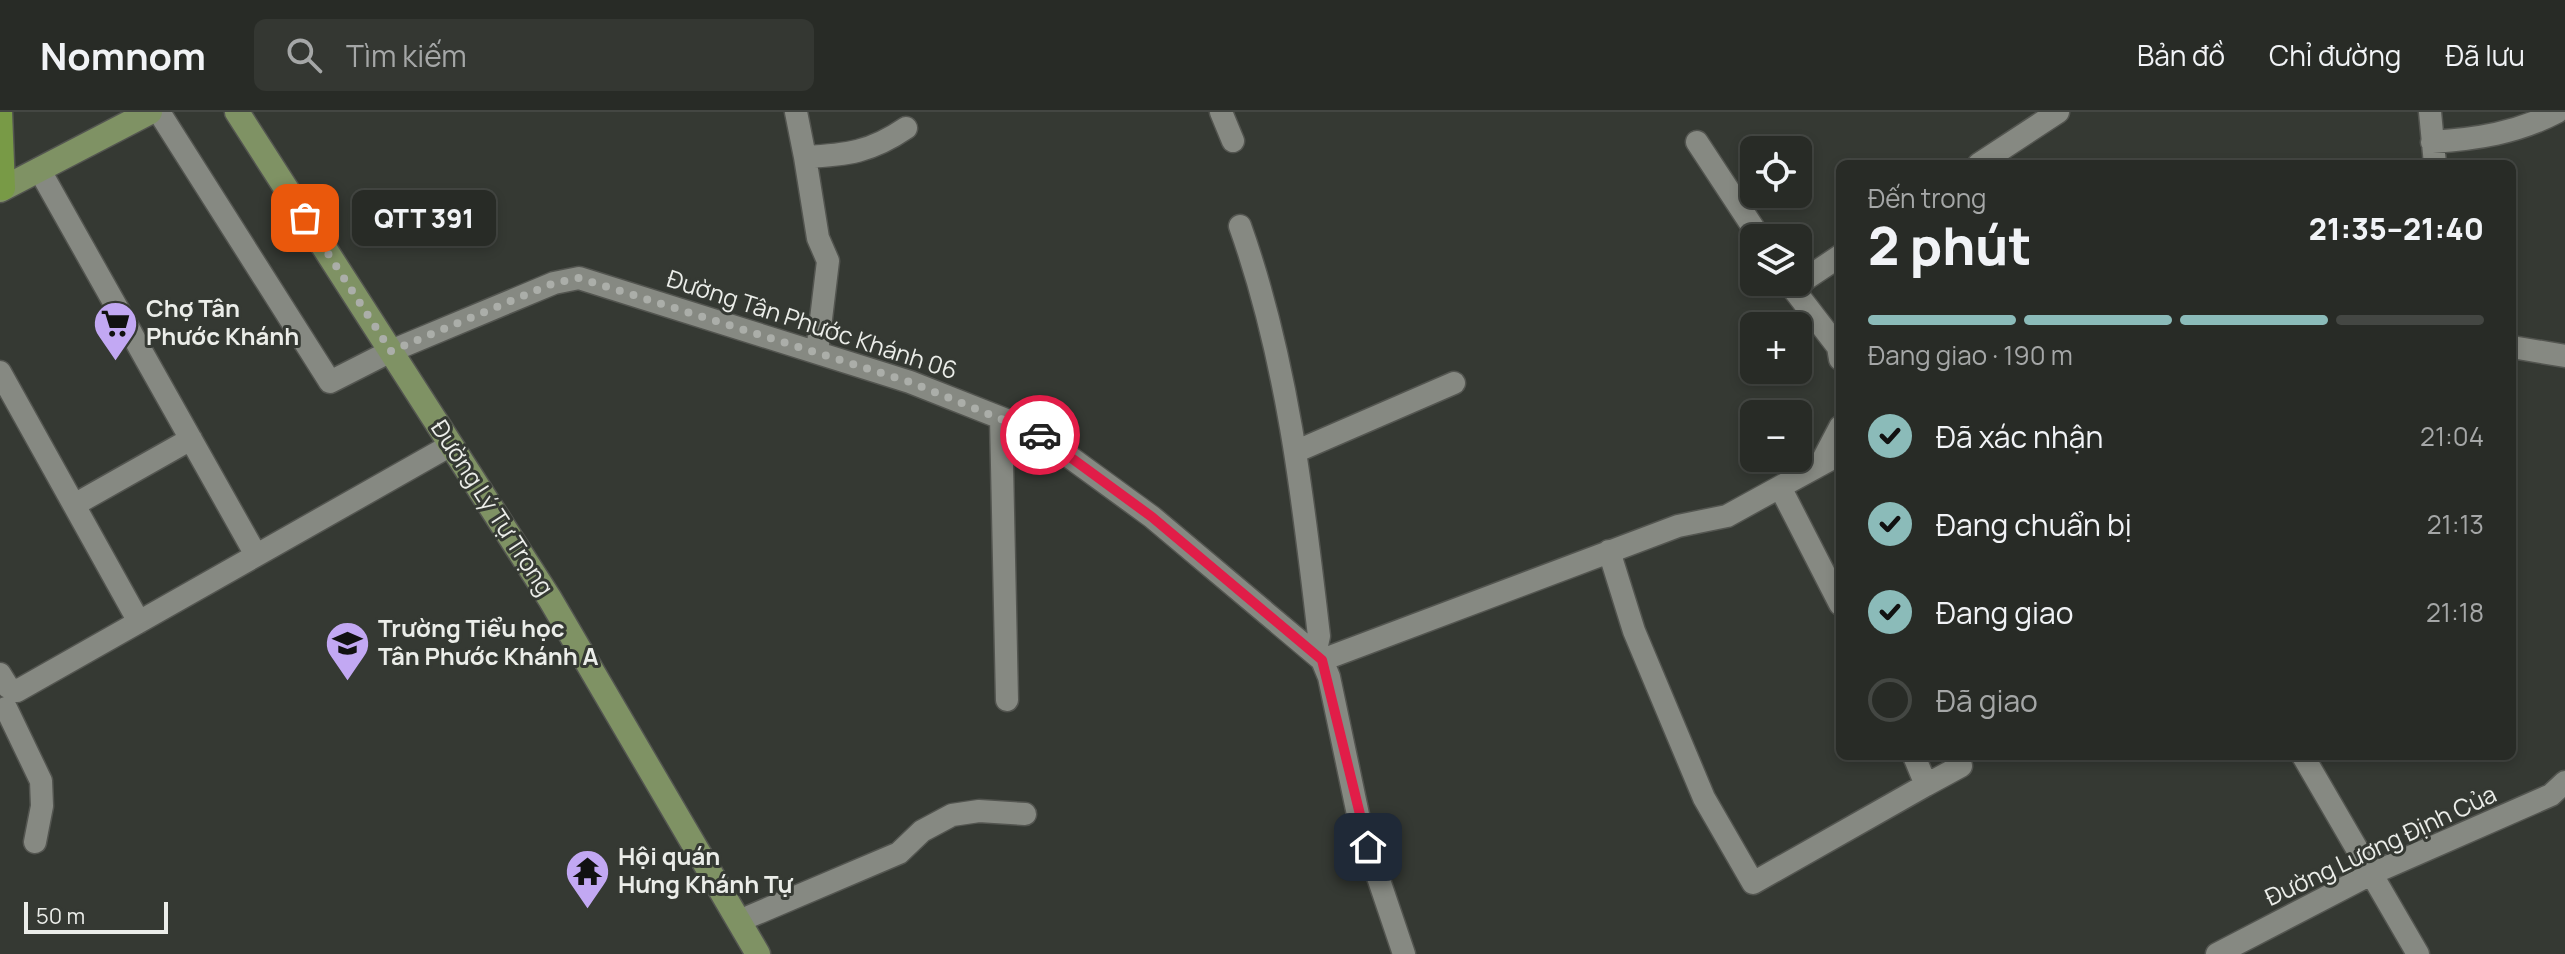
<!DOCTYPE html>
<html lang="vi">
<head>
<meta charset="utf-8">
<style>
  body { margin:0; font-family:Manrope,sans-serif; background:#343732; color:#f1f3f6; height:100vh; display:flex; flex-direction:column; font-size:30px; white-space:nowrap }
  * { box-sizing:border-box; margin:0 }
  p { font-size:26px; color:#a5a7a7 }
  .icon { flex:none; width:44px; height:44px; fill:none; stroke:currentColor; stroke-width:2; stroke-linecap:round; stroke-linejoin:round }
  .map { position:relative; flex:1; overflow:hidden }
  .drawer { position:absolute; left:1836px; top:48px; width:680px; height:600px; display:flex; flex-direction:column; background:#282b26; border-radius:12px; box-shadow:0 4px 12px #0003,0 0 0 2px #444743 }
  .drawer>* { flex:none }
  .controls { position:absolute; left:1740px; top:24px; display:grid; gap:16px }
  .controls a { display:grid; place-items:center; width:72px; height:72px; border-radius:12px; background:#282b26; box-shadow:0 4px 12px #0003,0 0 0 2px #444743; font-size:40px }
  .scale { position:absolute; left:24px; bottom:20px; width:144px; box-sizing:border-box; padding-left:8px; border:4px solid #ebede9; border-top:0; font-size:22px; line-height:28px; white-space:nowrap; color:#ebede9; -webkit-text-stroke:6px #353933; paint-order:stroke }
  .pin { position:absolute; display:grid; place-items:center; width:68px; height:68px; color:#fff; margin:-34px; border-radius:16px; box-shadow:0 4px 12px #0006 }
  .courier { position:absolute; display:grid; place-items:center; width:80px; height:80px; margin:-40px; border:6px solid #e11d48; border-radius:50%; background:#fff; color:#222; box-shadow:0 2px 10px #0007 }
  .bubble { position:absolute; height:56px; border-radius:12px; background:#282b26; box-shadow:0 4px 12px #0003,0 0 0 2px #444743; font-size:26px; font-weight:800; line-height:56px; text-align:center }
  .head em { font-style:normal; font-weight:800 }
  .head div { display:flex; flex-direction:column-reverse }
  .head { display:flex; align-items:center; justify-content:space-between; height:136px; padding:0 32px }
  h1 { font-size:52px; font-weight:800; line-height:60px }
  .bar { display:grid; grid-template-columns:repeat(4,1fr); gap:12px 8px; align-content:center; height:96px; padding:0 32px }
  .bar i { height:10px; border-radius:6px; background:#444743 }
  .bar .on { background:#8bbbb9 }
  .bar p { grid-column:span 4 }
  ol { padding:0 32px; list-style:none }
  li { display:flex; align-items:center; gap:24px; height:88px }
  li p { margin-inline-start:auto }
  li .icon { padding:8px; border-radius:50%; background:#8bbbb9; color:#111; stroke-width:4 }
  li:last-child { color:#a5a7a7 }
  li i { width:44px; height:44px; border:4px solid #444743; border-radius:50% }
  header { display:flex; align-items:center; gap:48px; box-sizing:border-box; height:112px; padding:0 40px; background:#282b26; border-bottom:2px solid #444743 }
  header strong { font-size:38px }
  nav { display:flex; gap:44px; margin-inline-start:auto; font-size:28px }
  .search { width:560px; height:72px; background:#343732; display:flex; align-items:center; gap:20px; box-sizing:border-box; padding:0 28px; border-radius:12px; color:#a5a7a7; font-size:30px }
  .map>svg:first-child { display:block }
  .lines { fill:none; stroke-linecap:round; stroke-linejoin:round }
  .street-casing { stroke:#535550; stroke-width:25 }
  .secondary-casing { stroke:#535550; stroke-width:27 }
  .primary-casing { stroke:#535550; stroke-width:27 }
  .street { stroke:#868982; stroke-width:22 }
  .secondary { stroke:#7f9264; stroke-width:24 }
  .primary { stroke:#789a46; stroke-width:24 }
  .done { stroke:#abaea9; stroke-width:8; stroke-dasharray:0 14.4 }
  .route { stroke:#e11d48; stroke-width:10 }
  .labels { text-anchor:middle; stroke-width:6; stroke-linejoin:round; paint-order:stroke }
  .poi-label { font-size:24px; font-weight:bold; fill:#ebede9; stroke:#353933; text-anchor:start }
  .street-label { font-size:24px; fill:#ebede9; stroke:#353933 }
</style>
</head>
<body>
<header>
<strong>Nomnom</strong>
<div class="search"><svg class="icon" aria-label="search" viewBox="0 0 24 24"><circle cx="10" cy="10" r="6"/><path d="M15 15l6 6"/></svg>Tìm kiếm</div>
<nav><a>Bản đồ</a><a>Chỉ đường</a><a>Đã lưu</a></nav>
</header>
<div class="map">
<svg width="2565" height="842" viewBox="0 0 2565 842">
  <rect width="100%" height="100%" fill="#353933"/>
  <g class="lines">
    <defs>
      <path id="street" d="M159,0L330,270L391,239L554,171L579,166L910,270L1034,319L1152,405L1322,548L1329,565L1360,712L1404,842
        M796,0L805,45
        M1221,0L1233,29
        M2430,0L2435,52
        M1697,30L1760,126
        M2432,30C2477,27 2517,21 2557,0
        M1979,52L2058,0
        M39,57L256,443
        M1240,114C1287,246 1303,385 1319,524L1315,542
        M1788,170L1838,235L1840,247
        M1792,176L1840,144
        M2512,235L2565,244
        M817,240L828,149L818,126L805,45C847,43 871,40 906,16
        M0,260L139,510
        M1001,306L1007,588
        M1297,339L1454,271
        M1820,353L1840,315
        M1780,375L1840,492
        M74,393L191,327
        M1609,439L1634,519L1704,686L1753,771L1926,673
        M1322,548L1678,414L1727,404L1840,342
        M0,562L8,575L17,579L451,333
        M6,596L41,669L42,694L35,730
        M1914,644L1926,673L1961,654
        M2303,644L2418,842
        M739,809L899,741L922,719L952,703L979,699L1025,702
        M2217,842L2371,762L2551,683L2565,670"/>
      <path id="secondary" d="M237,0L550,487L758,842
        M0,78L150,0"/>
      <path id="primary" d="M0,0L3,76"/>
    </defs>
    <!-- street casing -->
    <use href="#street" class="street-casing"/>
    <!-- secondary casing -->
    <use href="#secondary" class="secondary-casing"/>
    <!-- primary casing -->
    <use href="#primary" class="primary-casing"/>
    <!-- street -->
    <use href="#street" class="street"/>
    <!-- secondary -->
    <use href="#secondary" class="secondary"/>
    <!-- primary -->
    <use href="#primary" class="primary"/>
  </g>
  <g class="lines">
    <!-- done -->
    <path class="done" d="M305,106L391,239L554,171L579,166L910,270L1040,323"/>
    <!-- route -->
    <path class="route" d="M1040,323L1152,405L1322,548L1368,735"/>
  </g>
  <!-- icons -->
  <defs>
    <symbol id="supermarket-pin" viewBox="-11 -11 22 30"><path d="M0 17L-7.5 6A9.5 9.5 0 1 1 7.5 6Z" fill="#c2a8f3" stroke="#353933"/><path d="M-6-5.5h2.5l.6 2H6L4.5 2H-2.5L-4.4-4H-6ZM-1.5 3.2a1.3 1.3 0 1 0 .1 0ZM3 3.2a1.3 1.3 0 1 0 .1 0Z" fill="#111"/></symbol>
    <symbol id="school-pin" viewBox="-11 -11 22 30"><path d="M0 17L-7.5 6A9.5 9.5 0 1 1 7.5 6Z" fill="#c2a8f3" stroke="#353933"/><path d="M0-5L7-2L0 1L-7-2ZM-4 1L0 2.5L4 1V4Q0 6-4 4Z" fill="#111"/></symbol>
    <symbol id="temple-pin" viewBox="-11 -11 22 30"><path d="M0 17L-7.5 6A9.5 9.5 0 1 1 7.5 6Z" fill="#c2a8f3" stroke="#353933"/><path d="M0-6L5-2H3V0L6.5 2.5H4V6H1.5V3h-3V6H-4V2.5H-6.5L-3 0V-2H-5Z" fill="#111"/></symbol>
  </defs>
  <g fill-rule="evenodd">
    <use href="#supermarket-pin" x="90" y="186" width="51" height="69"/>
    <use href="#school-pin" x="322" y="506" width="51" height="69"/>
    <use href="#temple-pin" x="562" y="734" width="51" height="69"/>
  </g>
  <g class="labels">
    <!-- poi labels -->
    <g class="poi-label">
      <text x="146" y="205">Chợ Tân<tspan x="146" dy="28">Phước Khánh</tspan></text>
      <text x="378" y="525">Trường Tiểu học<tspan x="378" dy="28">Tân Phước Khánh A</tspan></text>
      <text x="618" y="753">Hội quán<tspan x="618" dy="28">Hưng Khánh Tự</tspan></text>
    </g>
    <!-- street labels -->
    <g class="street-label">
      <text transform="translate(812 213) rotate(18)" y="8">Đường Tân Phước Khánh 06</text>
      <text transform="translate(492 396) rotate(57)" y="8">Đường Lý Tự Trọng</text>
      <text transform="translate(2381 734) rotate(-25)" y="8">Đường Lương Định Của</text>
    </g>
  </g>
</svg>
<div class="controls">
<a><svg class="icon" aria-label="locate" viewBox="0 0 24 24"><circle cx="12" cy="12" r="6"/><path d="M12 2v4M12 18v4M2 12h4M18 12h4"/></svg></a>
<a><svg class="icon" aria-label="layers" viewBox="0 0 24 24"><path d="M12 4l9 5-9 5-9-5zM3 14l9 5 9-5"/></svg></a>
<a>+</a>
<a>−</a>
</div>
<div class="scale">50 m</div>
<div class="pin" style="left:305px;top:106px;background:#ea580c"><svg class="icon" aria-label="bag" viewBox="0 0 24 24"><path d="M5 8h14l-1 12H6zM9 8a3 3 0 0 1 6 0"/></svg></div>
<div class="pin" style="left:1368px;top:735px;background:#1f2937"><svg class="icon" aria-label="home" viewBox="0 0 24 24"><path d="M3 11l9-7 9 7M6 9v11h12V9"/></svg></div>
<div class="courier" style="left:1040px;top:323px"><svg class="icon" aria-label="car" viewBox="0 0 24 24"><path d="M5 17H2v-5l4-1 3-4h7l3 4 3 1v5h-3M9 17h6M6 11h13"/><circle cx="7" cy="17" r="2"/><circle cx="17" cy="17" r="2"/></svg></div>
<div class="bubble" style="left:352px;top:78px;width:144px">QTT 391</div>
<section class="drawer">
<div class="head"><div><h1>2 phút</h1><p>Đến trong</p></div><em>21:35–21:40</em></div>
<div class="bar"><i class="on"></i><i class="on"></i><i class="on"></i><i></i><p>Đang giao · 190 m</p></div>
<ol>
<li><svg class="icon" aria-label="check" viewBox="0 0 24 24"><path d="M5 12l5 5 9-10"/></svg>Đã xác nhận<p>21:04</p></li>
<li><svg class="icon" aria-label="check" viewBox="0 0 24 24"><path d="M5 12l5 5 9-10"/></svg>Đang chuẩn bị<p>21:13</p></li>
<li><svg class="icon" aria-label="check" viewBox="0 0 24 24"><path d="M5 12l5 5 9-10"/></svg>Đang giao<p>21:18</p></li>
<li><i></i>Đã giao</li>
</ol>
</section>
</div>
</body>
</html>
